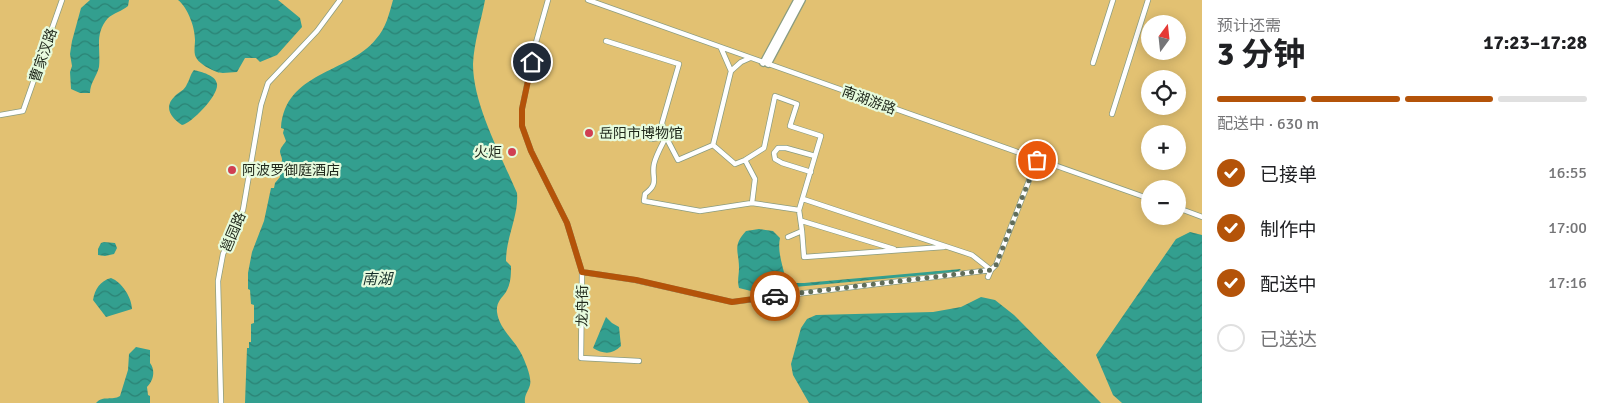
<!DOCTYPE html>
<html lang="zh">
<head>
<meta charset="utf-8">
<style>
  body { margin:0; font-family:Signika,"Noto Sans SC",sans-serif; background:#f6f6f6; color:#202124; height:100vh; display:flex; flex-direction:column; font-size:19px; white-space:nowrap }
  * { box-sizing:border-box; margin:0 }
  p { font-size:16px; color:#757577 }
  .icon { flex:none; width:28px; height:28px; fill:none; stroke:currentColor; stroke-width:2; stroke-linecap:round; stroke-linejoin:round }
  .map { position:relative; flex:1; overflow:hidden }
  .drawer { display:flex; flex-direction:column; background:#fff; width:400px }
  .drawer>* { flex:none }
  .needle { width:32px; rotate:15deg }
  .fabs { position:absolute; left:1141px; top:15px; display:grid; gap:10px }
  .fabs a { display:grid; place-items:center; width:45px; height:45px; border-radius:50%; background:#fff; box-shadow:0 2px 12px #0003; font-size:25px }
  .pin { position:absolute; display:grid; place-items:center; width:42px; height:42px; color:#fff; margin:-21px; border:2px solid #fff; border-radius:50%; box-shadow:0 1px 5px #0007 }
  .courier { position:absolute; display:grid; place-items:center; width:50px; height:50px; margin:-25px; border:4px solid #b45309; border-radius:50%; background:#fff; color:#222; box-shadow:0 1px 6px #0007 }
  .overview em { font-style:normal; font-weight:700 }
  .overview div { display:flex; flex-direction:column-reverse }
  .overview { display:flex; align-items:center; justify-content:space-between; height:85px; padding:0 15px }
  h1 { font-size:32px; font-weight:700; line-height:38px }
  .bar { display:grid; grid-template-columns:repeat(4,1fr); gap:8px 5px; align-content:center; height:60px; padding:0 15px }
  .bar i { height:6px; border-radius:4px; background:#e0e0e0 }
  .bar .current { background:#b45309 }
  .bar p { grid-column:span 4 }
  ol { padding:0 15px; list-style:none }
  li { display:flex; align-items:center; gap:15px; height:55px }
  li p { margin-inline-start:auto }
  li .icon { padding:5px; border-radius:50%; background:#b45309; color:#fff; stroke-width:4 }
  li:last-child { color:#757577 }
  li i { width:28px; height:28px; border:2px solid #e0e0e0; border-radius:50% }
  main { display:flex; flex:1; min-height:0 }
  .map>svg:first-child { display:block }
  .park { fill:#e2c172; fill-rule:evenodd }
  .water { fill:url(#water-waves) }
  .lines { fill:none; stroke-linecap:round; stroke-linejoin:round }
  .minor-casing { stroke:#8a9c80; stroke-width:6 }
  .major-casing { stroke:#8a9c80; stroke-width:8 }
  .minor { stroke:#fff; stroke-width:4.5 }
  .major { stroke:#fff; stroke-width:5.5 }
  .done { stroke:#606d5a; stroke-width:5; stroke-dasharray:0 9 }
  .route { stroke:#b45309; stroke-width:6 }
  .poi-dot { fill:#d03f52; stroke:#e7fbdd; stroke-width:2 }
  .labels { text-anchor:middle; stroke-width:4.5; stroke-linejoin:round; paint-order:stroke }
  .street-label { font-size:14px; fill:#1f271b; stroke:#e7fbdd }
  .poi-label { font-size:14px; fill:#1f271b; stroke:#e7fbdd; text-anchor:start }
  .water-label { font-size:15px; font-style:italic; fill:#172f2a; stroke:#e7fbdd }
</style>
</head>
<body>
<main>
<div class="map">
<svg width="1202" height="403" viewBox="0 0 1202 403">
  <defs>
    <pattern id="water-waves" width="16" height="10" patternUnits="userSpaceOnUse" patternTransform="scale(1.25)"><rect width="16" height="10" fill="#339f8f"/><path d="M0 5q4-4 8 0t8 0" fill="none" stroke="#2b8274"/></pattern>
  </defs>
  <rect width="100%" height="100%" fill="#daeed0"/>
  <!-- park -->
  <path class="park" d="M0,0H1202V403H0ZM1150,24H1178V51H1150ZM1150,79H1178V106H1150ZM1150,134H1178V161H1150ZM1150,189H1178V216H1150Z"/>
  <!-- water -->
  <path class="water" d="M90,0H129L128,6C122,11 114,13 108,18C94,34 101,49 99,67C97,76 90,83 90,93H80L71,89L70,72L72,66L70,54L72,41L81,8Z
    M178,0H278L300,18L302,27L277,55L260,62L256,58H245L237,72C230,72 222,74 217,72C211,70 200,64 197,59C193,54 195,46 195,40C195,27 188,8 178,0Z
    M393,0H485C481,21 474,43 473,64C473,105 501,155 517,193C519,215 506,237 506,261L511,266C511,275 511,283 506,292C502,298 496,302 497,312C499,329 515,340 522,355C525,362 532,377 530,385C528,392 524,395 525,403H245L247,348H249V342H251V324L254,323V305L251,304L250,290L248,289V273L252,252L264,221L271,188H274L275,183L280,177L278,166C285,160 281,158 280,152C280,148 284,144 286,141L283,133L284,129L281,128C285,71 348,74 376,39C386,28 389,14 393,0Z
    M194,70C201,72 216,75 217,84C219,95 192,123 182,125C171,118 163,107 175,96C179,92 185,90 187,84C190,79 190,75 194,70Z
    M759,229L773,231L780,238C777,252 783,266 786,281L791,283H804L961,269L958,272L751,291L739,288C737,281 739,275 739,268C739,251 732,246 746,231Z
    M1190,232L1202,235V403H1122L1113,395L1096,355L1176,239Z
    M104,242L115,243L117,248L114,254L105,256L98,255V249L101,243Z
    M111,278C122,282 132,298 132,309L106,317L93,300C95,289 100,281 111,278Z
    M981,297L995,300L1014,315L1101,403H809L793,375L791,364L801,328L807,319L816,315L933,312L961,307Z
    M606,317L612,323L619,327L621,346C612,355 603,354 593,348Z
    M136,347L150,350V363C156,371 153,381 147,387L148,395L150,396V403H96C103,395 112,401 120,396L128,370L129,354Z"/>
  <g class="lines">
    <defs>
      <path id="minor" d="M548,0L535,46L522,109V126L531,151L567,223L582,272L581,358L639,361
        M588,0L1150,199
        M606,41L679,64L662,123L666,137L678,160L713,145L731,71
        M721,48L731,71L741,62L750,58
        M1093,63L1113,0
        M1112,114L1148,0
        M0,115L23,111L62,0
        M666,137C662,145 656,155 654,164C651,178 660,183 645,194L644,201L700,211L752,203L799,210L821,136L790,126L797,104L775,96L764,148L745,160L735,164L713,145
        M651,139L666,137
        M745,160L755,179L752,203
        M811,172L782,163L775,159L774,153L778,148H786L815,156
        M803,199L972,255L991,270L988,277
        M1178,208L1202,217
        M802,221L894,249
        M802,231L804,257L944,247
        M788,237L802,231L799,210
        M582,272L635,280L732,302L991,270L996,265L1037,160
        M221,403L218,281L223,254L243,210L261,105L268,83L317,31L340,0"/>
      <path id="major" d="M763,63L797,0
        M768,64L802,0"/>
    </defs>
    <!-- minor casing -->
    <use href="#minor" class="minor-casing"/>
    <!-- major casing -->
    <use href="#major" class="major-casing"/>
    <!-- minor -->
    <use href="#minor" class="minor"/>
    <!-- major -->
    <use href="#major" class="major"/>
  </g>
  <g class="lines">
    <!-- done -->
    <path class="done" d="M775,296L991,270L996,265L1037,160"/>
    <!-- route -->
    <path class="route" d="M532,62L522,109V126L531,151L567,223L582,272L636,280L732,302L775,296"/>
  </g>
  <!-- markers -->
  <g class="poi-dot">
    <circle cx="589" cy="133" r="5"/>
    <circle cx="512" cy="152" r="5"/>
    <circle cx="232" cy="170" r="5"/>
  </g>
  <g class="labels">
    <!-- street labels -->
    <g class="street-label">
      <text transform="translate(43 55) rotate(-71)" y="5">曹家汊路</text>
      <text transform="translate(869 100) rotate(20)" y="5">南湖游路</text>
      <text transform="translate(233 232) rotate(-67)" y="5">邕园路</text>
      <text transform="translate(582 306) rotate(-89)" y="5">龙舟街</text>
    </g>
    <!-- poi labels -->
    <g class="poi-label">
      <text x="599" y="138">岳阳市博物馆</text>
      <text x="502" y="157" text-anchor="end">火炬</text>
      <text x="242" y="175">阿波罗御庭酒店</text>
    </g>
    <!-- water labels -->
    <g class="water-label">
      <text x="377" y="284">南湖</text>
    </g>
  </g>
</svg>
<div class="fabs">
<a><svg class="needle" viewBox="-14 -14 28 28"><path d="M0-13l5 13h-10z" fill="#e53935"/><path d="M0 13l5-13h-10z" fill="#757577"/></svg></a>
<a><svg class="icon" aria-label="locate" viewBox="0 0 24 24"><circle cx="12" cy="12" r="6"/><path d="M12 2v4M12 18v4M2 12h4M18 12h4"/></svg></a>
<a>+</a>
<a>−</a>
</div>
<div class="pin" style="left:1037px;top:160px;background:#ea580c"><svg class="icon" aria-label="bag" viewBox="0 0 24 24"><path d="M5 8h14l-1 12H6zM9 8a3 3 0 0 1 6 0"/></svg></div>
<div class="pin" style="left:532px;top:62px;background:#1f2937"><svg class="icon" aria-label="home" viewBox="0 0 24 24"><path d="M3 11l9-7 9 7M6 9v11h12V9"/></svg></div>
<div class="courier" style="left:775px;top:296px"><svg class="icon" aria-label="car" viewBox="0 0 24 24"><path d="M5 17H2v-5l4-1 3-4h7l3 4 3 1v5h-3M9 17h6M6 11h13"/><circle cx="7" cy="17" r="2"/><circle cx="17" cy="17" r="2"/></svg></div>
</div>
<section class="drawer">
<div class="overview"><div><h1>3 分钟</h1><p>预计还需</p></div><em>17:23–17:28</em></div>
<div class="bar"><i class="current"></i><i class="current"></i><i class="current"></i><i></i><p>配送中 · 630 m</p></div>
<ol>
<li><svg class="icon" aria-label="check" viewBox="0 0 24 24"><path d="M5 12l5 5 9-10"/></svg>已接单<p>16:55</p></li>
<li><svg class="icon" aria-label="check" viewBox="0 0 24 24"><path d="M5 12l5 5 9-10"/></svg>制作中<p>17:00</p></li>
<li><svg class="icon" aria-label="check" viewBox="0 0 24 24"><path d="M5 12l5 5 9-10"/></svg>配送中<p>17:16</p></li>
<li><i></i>已送达</li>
</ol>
</section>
</main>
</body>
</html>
